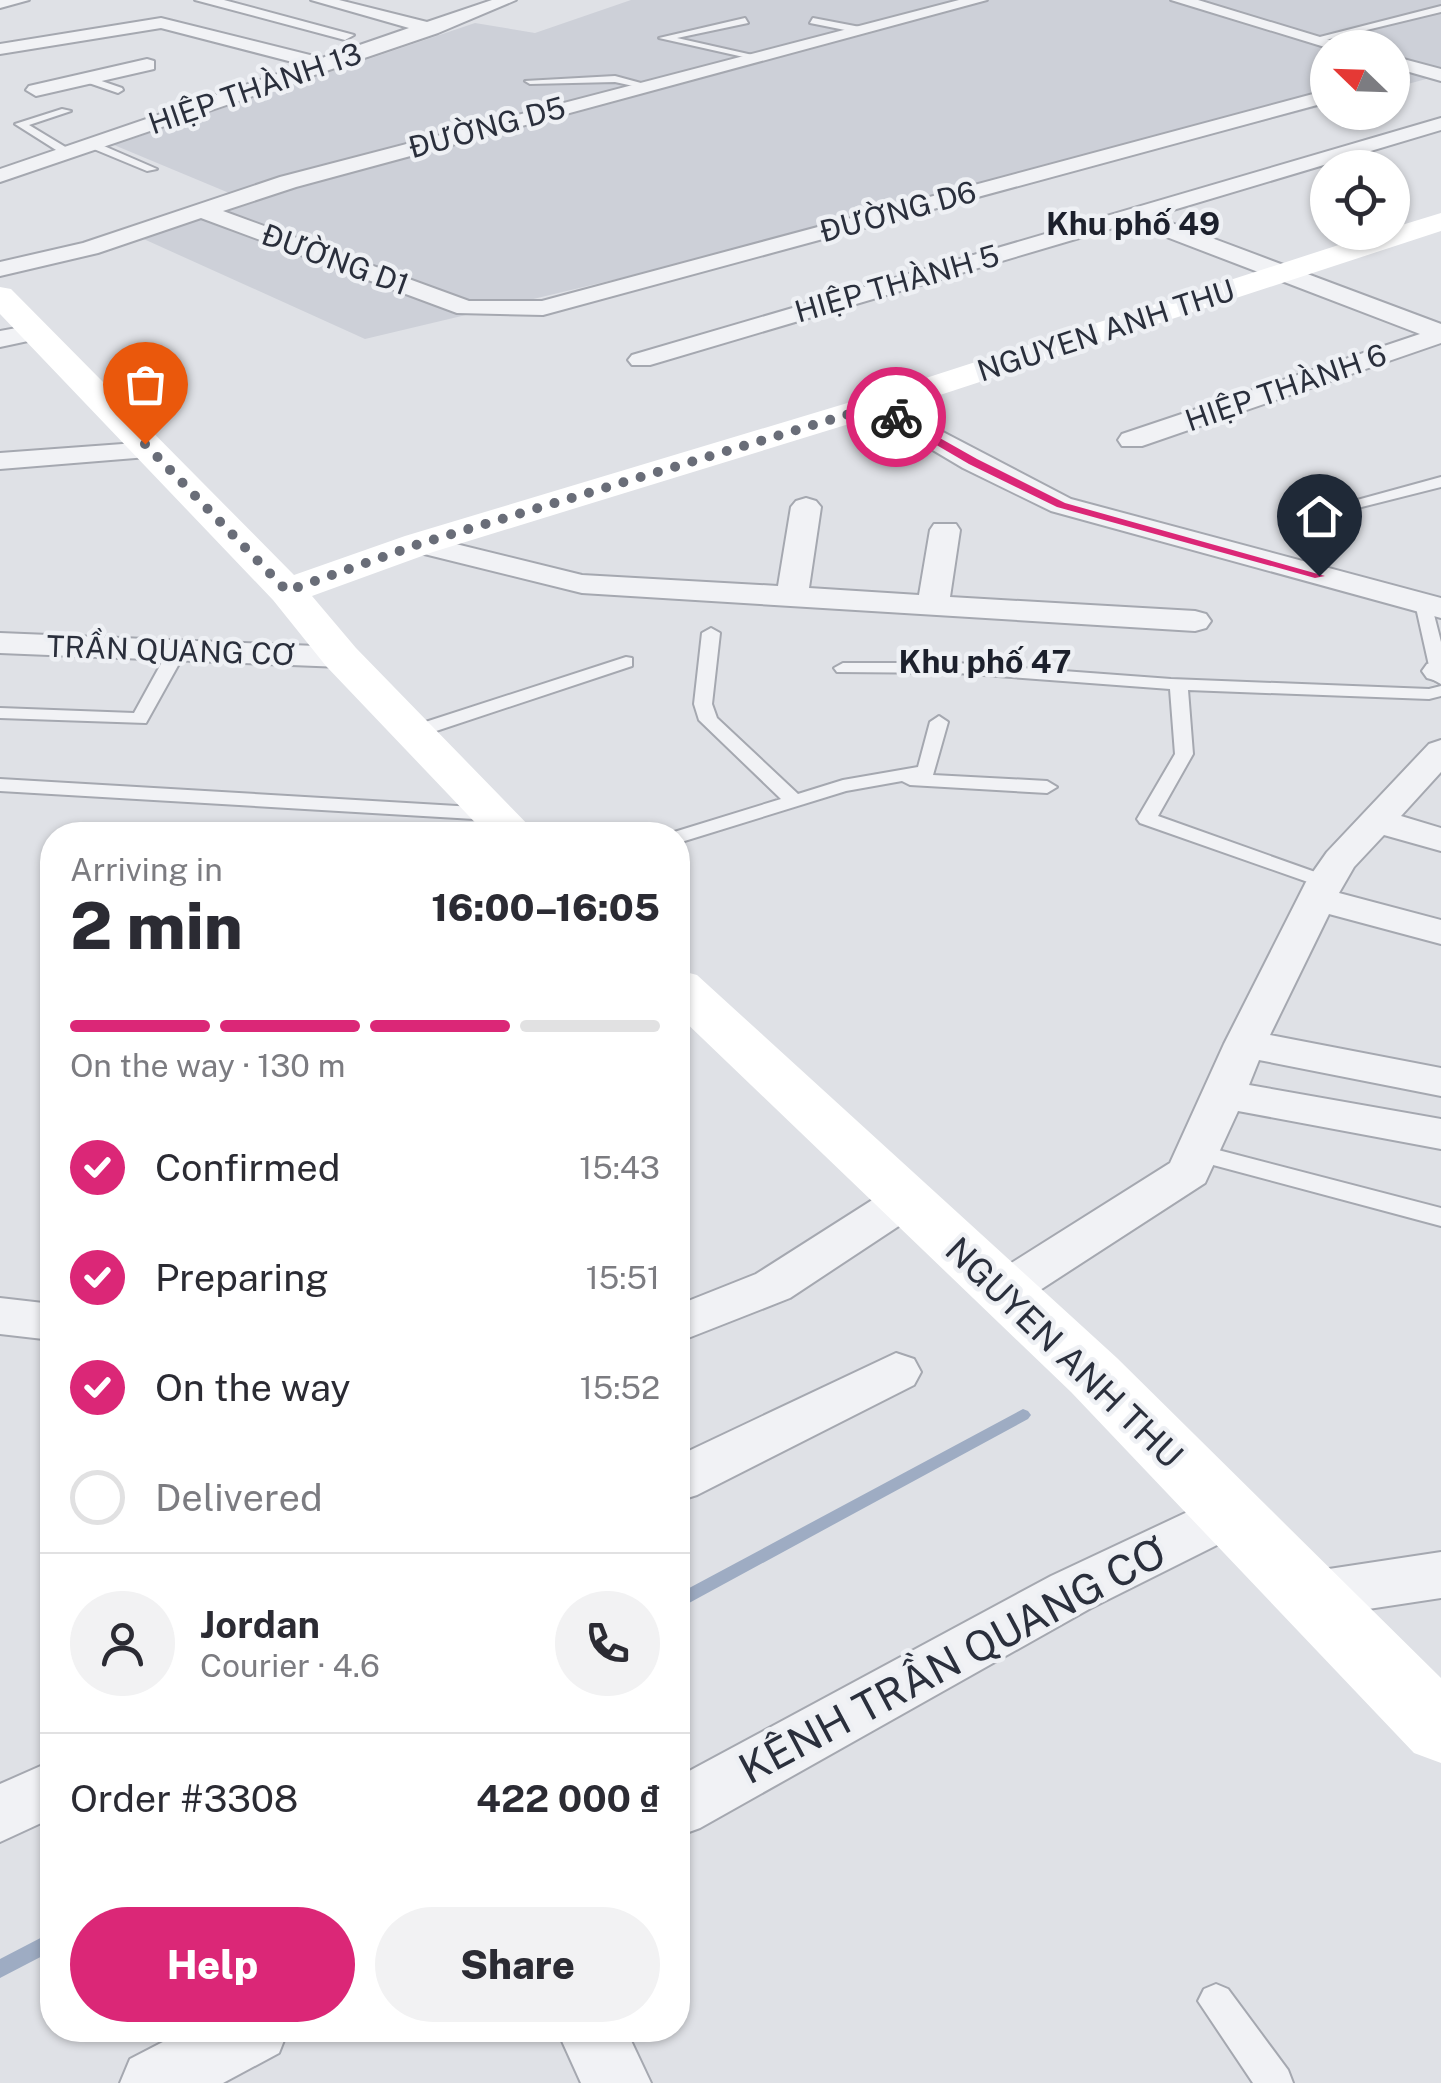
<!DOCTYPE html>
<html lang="en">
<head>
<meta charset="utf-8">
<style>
  body { margin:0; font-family:"Public Sans",sans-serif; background:#f2f2f3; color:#2b2b33; height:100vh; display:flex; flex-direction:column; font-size:38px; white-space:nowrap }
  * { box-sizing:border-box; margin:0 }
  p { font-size:32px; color:#7c7c81 }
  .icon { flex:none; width:55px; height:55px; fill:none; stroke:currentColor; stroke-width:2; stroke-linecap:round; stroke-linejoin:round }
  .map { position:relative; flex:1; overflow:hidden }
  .panel { position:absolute; left:40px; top:822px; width:650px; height:1220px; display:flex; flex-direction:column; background:#fff; border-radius:40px; box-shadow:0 2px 8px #0004 }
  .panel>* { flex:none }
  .needle { width:65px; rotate:293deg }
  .controls { position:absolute; left:1310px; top:30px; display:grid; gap:20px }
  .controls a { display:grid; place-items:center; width:100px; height:100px; border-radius:50%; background:#fff; box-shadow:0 2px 8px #0004; font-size:50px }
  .pin { position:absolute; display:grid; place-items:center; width:85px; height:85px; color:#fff; margin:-102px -42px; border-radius:50% 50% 50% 0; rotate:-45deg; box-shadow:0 0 10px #0007 }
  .pin .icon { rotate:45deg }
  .courier { position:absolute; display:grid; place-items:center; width:100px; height:100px; margin:-50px; border:8px solid #db2777; border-radius:50%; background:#fff; color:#222; box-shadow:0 2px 12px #0007 }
  .overview em { font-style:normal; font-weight:800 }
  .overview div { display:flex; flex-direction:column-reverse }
  .overview { display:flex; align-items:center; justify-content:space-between; height:170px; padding:0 30px }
  h1 { font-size:65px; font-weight:800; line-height:75px }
  .bar { display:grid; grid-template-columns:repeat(4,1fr); gap:15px 10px; align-content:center; height:120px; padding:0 30px }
  .bar i { height:12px; border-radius:8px; background:#e1e1e2 }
  .bar .on { background:#db2777 }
  .bar p { grid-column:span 4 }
  .line { display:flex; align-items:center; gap:25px; padding:0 30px; border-top:2px solid #e1e1e2 }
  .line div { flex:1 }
  .round { display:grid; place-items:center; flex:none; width:105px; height:105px; border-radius:52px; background:#f2f2f3 }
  ol { padding:0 30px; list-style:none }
  li { display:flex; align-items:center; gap:30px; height:110px }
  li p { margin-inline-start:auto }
  li .icon { padding:10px; border-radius:50%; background:#db2777; color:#fff; stroke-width:4 }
  li:last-child { color:#7c7c81 }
  li i { width:55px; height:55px; border:5px solid #e1e1e2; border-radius:50% }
  .button { display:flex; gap:20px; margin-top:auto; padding:20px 30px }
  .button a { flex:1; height:115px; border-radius:60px; background:#db2777; color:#fff; font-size:40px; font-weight:800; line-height:115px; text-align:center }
  .button a+a { background:#f2f2f3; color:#2b2b33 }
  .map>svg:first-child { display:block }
  .built { fill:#cdd0d8 }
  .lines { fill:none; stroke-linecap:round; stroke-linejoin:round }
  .stream { fill:#9eacc3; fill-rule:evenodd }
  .service-casing { stroke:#a5a8b0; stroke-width:4 }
  .minor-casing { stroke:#a5a8b0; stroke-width:4 }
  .service { fill:#f1f2f5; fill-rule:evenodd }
  .minor { fill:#f1f2f5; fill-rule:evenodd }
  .secondary { fill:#fff; fill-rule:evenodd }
  .route { fill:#db2777 }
  .done { stroke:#696d78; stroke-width:10; stroke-dasharray:0 18 }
  .labels { text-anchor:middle; stroke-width:9; stroke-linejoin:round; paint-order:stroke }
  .far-street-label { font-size:30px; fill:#2a2f3c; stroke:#eef0f4 }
  .far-neighbourhood-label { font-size:32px; font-weight:bold; fill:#1c202c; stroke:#eef0f4 }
  .street-label { font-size:35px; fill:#2a2f3c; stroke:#eef0f4 }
  .near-street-label { font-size:42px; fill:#2a2f3c; stroke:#eef0f4 }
</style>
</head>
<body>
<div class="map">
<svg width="1441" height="2083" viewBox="0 0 1441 2083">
  <rect width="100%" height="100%" fill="#dfe1e6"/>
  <!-- built -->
  <path class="built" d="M631,0H1441V75L1393,88L1392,48H1328L1327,105L1092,166L365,339L137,236L246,200L114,145L475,23L535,33Z"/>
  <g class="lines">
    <!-- stream -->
    <path class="stream" d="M1023,1409L1028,1411L1031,1415L1028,1419L678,1609V1594Z
      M52,1932V1951L0,1978V1959Z"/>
    <defs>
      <path id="service" d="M1441,6V12L1317,42L1312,39Z
        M745,18L748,23L677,38L757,56V60L659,38Z
        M813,18L860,27L865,30L860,33L810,23Z
        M87,76L122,88L123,90L118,93L83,81Z
        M615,76L652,86L647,89L615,82L530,84L525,81Z
        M62,109L71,111L29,125L72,151V155H64L15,124Z
        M89,143H97L157,169L147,171L89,147Z
        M1441,477V487L1314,519L1306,514Z
        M1423,598L1431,603L1441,642V684L1432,679L1415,603Z
        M711,628L720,633L712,704L717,718L798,794L843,780L918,767L930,722L939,716L948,722L933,775L1047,781L1057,787L1047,793L910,785L902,781L846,791L678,843V835L671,833L781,799L699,720L694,704L702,633Z
        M176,648L185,653L146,723L0,718V708L134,713L167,653Z
        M626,657L632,658V666L421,736H407L405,732L407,728Z
        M843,663H957L1171,679L1429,689L1441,686V696L1429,699L1188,690L1193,754L1158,816L1332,878L1335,882L1325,888L1140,823L1137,819L1175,754L1170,689L957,673L837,672L834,668Z
        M0,779L491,808L501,814L491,820L0,791Z
        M1195,1144L1441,1208V1226L1187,1158L1183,1152Z
        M1216,1984L1228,1989L1288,2070L1293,2083H1253L1198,2001L1204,1989Z"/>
      <path id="minor" d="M0,0H29L0,8Z
        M195,0H224L354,35L345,40Z
        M311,0H339L427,22L492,0H516L438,33L0,182V169L304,65L161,28L0,54V44L161,18L322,58L409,28Z
        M959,0H987L296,187L223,211L469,301H542L1328,90V102L543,315L457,313L201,218L98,253L0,276V262L83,243L280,177Z
        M1171,0H1198L1356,48H1328Z
        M1392,56L1441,69V81L1392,67Z
        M147,59L154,61V69L36,96L26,90L29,86Z
        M1441,118V130L1153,216L1441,324V343L1142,446H1122L1118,440L1122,434L1420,334L1130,223L650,365H632L628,360L632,355Z
        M33,325L42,328L46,333L42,338L0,347V331Z
        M876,397L1071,499L1441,598V618L1051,511L963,468L867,411L863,405Z
        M150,442L160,444L164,450L160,456L0,469V453Z
        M806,498L816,501L821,507L809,588L919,595L930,530L934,524H956L960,530L950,597L1195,611L1206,614L1211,621L1206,628L1195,631L582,593L408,550L404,544L408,538L419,535L582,575L778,586L791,507L796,501Z
        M0,633L341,647L353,650L358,657L353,664L341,667L0,653Z
        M1439,661H1441V682L1427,678L1422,671L1427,664Z
        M1441,740V772L1401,816L1441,828V851L1384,835L1354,867L1339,893L1441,920V944L1329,914L1270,1035L1441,1068V1096L1259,1060L1249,1085L1441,1119V1149L1238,1111L1205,1183L1020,1303L1003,1309L986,1303L979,1291L986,1279L1170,1163L1224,1044L1306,882L1327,852L1429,744Z
        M904,1185L920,1190L927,1201L920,1212L790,1298L678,1342V1305L756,1274L888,1190Z
        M0,1298L52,1304V1340L0,1334Z
        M896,1353L914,1359L921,1372L914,1385L697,1495L678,1501V1456Z
        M1230,1492L1249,1499L1257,1514L1249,1529L1091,1608L700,1828L678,1836V1777L1051,1576Z
        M1441,1552V1598L1309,1618L1289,1611L1281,1595L1289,1579L1309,1572Z
        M52,1761V1818L0,1842V1784Z
        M186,2030H288L279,2053L223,2083H120L130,2059Z
        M557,2030H626L651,2083H581Z"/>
    </defs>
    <!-- service casing -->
    <use href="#service" class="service-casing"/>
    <!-- minor casing -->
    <use href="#minor" class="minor-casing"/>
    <!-- service -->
    <use href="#service" class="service"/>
    <!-- minor -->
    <use href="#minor" class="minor"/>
    <!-- secondary -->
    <path class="secondary" d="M1441,213V231L888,412L433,552L312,596L356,648L538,835H487L326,666L273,600L0,314V287L11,289L294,575L405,536L864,398L1379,232H1392V228Z
      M678,970L697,975L1117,1358L1441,1678V1763L1414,1753L1071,1392L678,1015Z"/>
  </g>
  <!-- route -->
  <path class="route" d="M892,415H899L977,459L1065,503L1325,576L1315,578L1057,507L969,464L892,419Z"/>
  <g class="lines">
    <!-- done -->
    <path class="done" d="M145,444L287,591L419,544L876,406L896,417"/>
  </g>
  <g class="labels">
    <!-- far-street labels -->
    <g class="far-street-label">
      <text transform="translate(255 89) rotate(-19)" y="10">HIỆP THÀNH 13</text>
      <text transform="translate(487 128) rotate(-15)" y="10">ĐƯỜNG D5</text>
      <text transform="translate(898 212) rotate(-15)" y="10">ĐƯỜNG D6</text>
      <text transform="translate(335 260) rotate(20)" y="10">ĐƯỜNG D1</text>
      <text transform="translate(897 284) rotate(-16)" y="10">HIỆP THÀNH 5</text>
      <text transform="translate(1106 331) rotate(-18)" y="10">NGUYEN ANH THU</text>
      <text transform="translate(1286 388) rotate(-19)" y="10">HIỆP THÀNH 6</text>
      <text transform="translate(171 651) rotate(2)" y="10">TRẦN QUANG CƠ</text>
    </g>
    <!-- far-neighbourhood labels -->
    <g class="far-neighbourhood-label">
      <text x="1133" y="235">Khu phố 49</text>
      <text x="985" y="673">Khu phố 47</text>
    </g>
    <!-- street labels -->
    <g class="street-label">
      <text transform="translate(1064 1353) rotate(44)" y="12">NGUYEN ANH THU</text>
    </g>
    <!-- near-street labels -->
    <g class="near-street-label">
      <text transform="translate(953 1660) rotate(-28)" y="15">KÊNH TRẦN QUANG CƠ</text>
    </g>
  </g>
</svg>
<div class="controls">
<a><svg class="needle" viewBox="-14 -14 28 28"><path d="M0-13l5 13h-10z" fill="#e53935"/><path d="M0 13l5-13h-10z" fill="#7c7c81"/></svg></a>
<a><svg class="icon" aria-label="locate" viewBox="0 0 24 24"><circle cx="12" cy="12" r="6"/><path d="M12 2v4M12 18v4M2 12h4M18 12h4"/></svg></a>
</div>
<div class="pin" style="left:145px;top:444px;background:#ea580c"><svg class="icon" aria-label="bag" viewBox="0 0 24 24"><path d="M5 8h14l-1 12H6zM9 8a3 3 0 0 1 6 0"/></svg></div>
<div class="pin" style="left:1319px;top:576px;background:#1f2937"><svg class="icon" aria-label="home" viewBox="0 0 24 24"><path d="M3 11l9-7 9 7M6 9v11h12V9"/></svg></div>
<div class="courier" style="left:896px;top:417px"><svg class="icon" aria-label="bike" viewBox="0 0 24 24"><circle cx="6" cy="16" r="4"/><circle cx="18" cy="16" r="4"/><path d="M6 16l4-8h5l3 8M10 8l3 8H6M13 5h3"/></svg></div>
<section class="panel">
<div class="overview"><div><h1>2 min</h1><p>Arriving in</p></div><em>16:00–16:05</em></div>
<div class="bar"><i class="on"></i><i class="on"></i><i class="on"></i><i></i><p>On the way · 130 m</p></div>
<ol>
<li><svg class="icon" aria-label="check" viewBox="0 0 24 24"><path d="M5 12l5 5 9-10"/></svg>Confirmed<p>15:43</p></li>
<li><svg class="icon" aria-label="check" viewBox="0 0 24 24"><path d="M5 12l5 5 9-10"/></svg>Preparing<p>15:51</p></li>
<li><svg class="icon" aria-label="check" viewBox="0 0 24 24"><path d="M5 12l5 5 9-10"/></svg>On the way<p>15:52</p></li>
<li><i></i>Delivered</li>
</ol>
<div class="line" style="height:180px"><a class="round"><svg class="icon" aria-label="person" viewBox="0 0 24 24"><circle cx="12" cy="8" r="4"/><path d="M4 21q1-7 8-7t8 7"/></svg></a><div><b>Jordan</b><p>Courier · 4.6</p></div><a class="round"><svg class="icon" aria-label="phone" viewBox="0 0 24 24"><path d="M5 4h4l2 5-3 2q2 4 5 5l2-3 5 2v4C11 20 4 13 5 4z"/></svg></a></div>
<div class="line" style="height:130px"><div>Order #3308</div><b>422 000 ₫</b></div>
<div class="button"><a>Help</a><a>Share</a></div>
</section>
</div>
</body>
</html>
